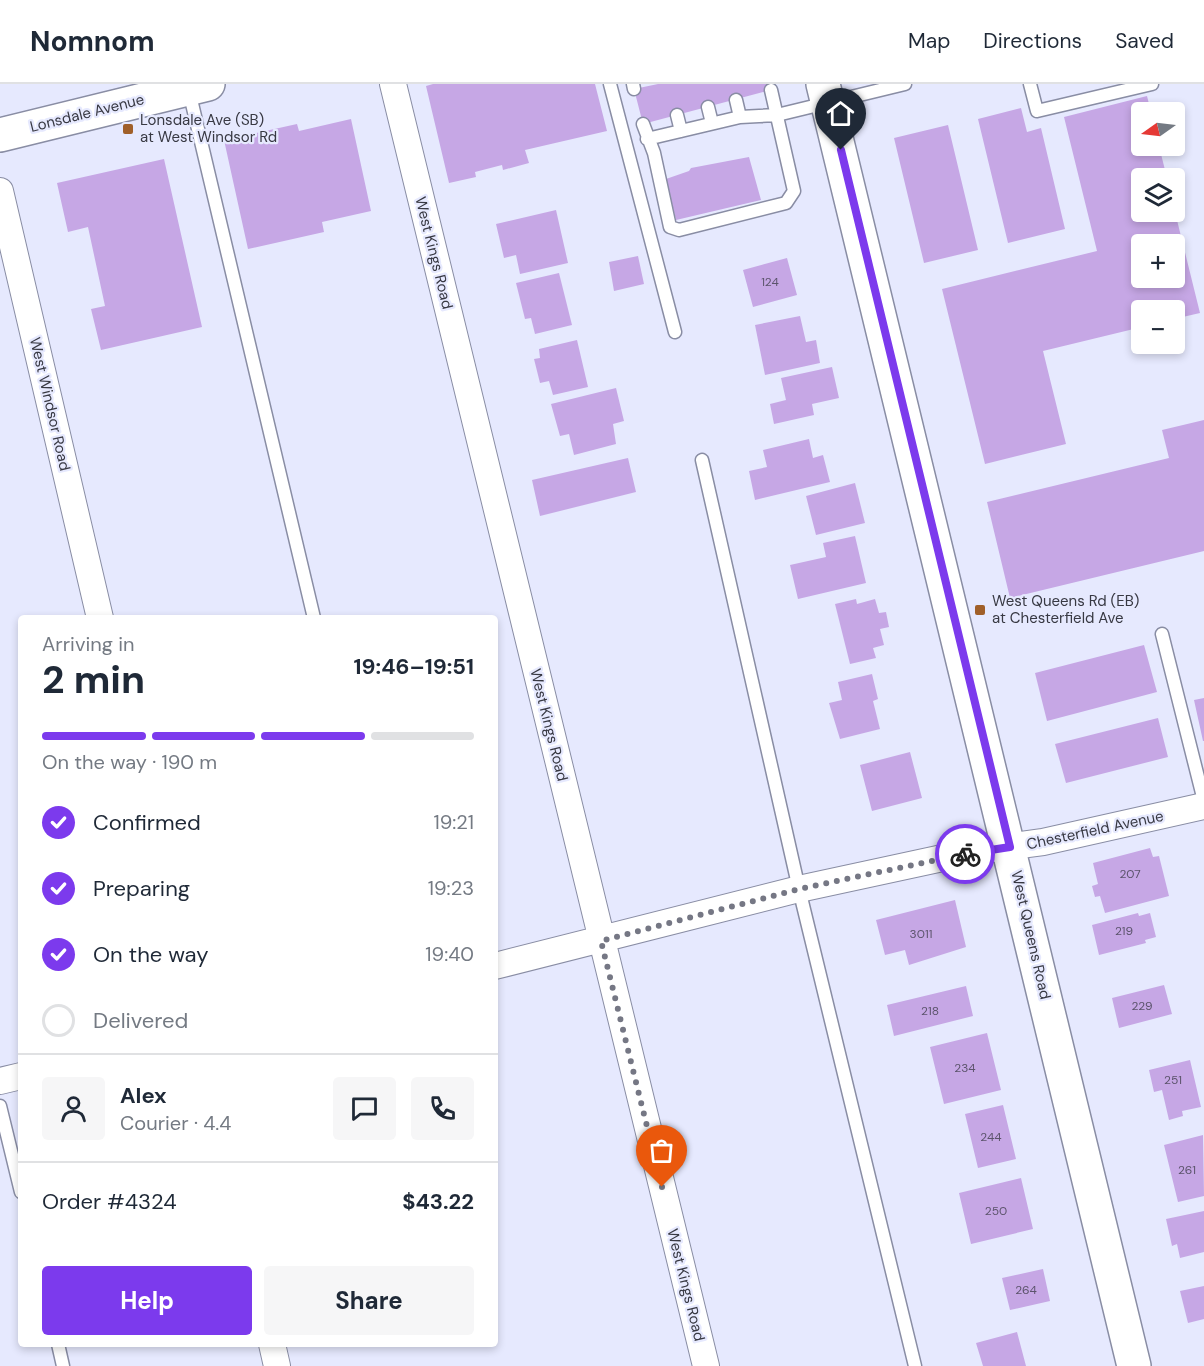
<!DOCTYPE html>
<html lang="en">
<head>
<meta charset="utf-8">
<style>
  body { margin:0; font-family:"DM Sans",sans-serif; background:#f6f6f7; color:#1f2937; height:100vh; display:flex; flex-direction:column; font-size:22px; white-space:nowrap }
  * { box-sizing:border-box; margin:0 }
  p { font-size:20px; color:#747a83 }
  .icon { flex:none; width:33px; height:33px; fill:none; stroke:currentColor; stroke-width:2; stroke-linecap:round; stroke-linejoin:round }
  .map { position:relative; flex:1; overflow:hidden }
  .sheet { position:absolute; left:18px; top:531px; width:480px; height:732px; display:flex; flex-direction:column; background:#fff; border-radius:6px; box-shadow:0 3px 9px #0003 }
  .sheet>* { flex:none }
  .needle { width:39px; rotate:256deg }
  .buttons { position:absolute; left:1131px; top:18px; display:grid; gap:12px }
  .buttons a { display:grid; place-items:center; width:54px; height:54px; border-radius:6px; background:#fff; box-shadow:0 3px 9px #0003; font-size:30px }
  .pin { position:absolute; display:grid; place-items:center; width:51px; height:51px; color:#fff; margin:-62px -26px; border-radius:50% 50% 50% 0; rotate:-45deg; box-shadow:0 0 6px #0007 }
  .pin .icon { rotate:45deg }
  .courier { position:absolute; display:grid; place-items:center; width:60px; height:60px; margin:-30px; border:4px solid #7c3aed; border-radius:50%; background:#fff; color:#222; box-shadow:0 2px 8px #0007 }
  .headline em { font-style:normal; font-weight:700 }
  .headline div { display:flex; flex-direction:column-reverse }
  .headline { display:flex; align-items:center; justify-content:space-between; height:102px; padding:0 24px }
  h1 { font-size:39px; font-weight:700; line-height:45px }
  .bar { display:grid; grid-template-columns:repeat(4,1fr); gap:9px 6px; align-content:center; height:72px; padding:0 24px }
  .bar i { height:8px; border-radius:4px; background:#e0e1e3 }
  .bar .active { background:#7c3aed }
  .bar p { grid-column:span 4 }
  .line { display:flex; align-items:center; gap:15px; padding:0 24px; border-top:2px solid #e0e1e3 }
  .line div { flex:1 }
  .round { display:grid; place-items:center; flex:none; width:63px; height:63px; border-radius:6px; background:#f6f6f7 }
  ol { padding:0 24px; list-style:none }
  li { display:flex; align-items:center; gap:18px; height:66px }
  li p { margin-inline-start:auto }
  li .icon { padding:6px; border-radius:50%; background:#7c3aed; color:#fff; stroke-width:4 }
  li:last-child { color:#747a83 }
  li i { width:33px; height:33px; border:3px solid #e0e1e3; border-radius:50% }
  .action { display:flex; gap:12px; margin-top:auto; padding:12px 24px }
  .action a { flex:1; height:69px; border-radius:6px; background:#7c3aed; color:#fff; font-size:24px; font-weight:700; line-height:69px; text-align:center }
  .action a+a { background:#f6f6f7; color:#1f2937 }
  header { display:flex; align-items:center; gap:36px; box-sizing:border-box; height:84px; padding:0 30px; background:#fff; border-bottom:2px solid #e0e1e3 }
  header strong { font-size:28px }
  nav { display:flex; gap:33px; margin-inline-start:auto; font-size:21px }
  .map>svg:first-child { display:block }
  .building { fill:#c6a7e5; fill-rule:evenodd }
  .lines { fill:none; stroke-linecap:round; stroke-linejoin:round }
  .lane-casing { stroke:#898da4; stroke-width:15 }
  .street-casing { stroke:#898da4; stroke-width:28 }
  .secondary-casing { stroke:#898da4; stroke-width:36 }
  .lane { stroke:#fff; stroke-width:12 }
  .street { stroke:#fff; stroke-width:26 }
  .secondary { stroke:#fff; stroke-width:33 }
  .done { stroke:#757784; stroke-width:6; stroke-dasharray:0 10.8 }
  .route { stroke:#7c3aed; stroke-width:8 }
  .poi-dot { fill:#a05f29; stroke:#e6e9fe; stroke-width:2 }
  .labels { text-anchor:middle; stroke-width:4.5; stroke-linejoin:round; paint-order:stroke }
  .number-label { font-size:12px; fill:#5c546c }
  .street-label { font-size:15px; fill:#383943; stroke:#e6e9fe }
  .poi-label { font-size:15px; fill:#383943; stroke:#e6e9fe; text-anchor:start }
</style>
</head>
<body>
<header>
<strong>Nomnom</strong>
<nav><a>Map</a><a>Directions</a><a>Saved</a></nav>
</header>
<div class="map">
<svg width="1204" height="1282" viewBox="0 0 1204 1282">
  <rect width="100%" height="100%" fill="#e6e9fe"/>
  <!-- building -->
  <path class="building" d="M433,0H595L607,47L525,66L529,79L503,86L502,81L475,88L476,93L449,99L426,2Z
    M658,0H770L771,6L643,40L634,5Z
    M1147,12L1151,28H1142V62H1159L1167,94H1142V128H1175L1200,229L1174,235V226H1142V243L1043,267L1066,360L985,380L942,205L1097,167L1064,33ZM1142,160H1174V194H1142Z
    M1021,24L1027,48L1041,44L1065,145L1008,159L978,35Z
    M351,35L371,127L322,138L324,148L248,165L224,56L297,40L299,47Z
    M948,41L978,166L924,179L894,54Z
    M749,73L761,116L676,136L666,95L689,87L691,84Z
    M164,75L202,243L101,266L91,225L105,222L88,143L68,148L57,99Z
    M556,126L568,179L520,190L516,171L504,174L496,140Z
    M638,172L644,200L614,207L609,178Z
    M787,174L797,211L753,223L743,186Z
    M559,189L572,241L535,250L531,234L525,235L516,199Z
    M800,232L806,258L816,256L820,279L765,291L755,241Z
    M577,256L588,303L553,311L549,297L540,299L534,275L540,274L539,265Z
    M832,283L839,314L812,320L814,331L774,340L770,320L786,316L781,294Z
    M616,304L624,337L613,340L616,360L574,371L569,350L560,352L551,320Z
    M1204,336V467L1010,514L987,418L1169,374L1162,346Z
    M809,355L813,374L823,371L830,398L755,416L749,387L767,383L763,366Z
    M628,374L636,408L540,432L532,396Z
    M855,399L865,439L816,451L806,412Z
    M855,452L866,499L798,515L790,481L826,473L823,459Z
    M856,515L857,520L875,515L879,529L886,528L889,543L880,545L884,561L873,564L876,574L850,580L835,520Z
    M1144,561L1157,608L1047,637L1035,589Z
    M872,590L878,615L873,617L880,645L840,655L829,619L842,616L838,598Z
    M1204,614V657H1203L1194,616Z
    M1158,634L1168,673L1066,699L1055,660Z
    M910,668L922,714L872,727L860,681Z
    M1150,764L1153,773L1159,772L1169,812L1105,829L1100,812L1095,813L1092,802L1098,800L1093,779Z
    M955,816L966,863L909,881L905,866L885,871L876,836Z
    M1138,829L1139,832L1150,829L1156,853L1145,856L1146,859L1099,871L1092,841Z
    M1164,901L1172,930L1119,944L1112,914Z
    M966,902L973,932L894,952L887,921Z
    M987,949L1001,1006L944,1020L930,963Z
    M1190,976L1201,1023L1182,1027L1183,1032L1169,1036L1162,1006L1154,1008L1149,986Z
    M1003,1021L1016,1075L978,1084L965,1030Z
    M1203,1051L1204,1112L1178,1118L1164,1061Z
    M1021,1094L1033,1145L971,1160L959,1109Z
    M1204,1127V1168L1180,1174L1177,1160L1172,1162L1166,1135Z
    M1043,1185L1050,1217L1010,1226L1002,1194Z
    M1204,1202V1235L1188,1239L1180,1207Z
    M1017,1248L1026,1282H983L976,1259Z"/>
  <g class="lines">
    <defs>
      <path id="lane" d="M610,0L675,248
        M633,0L634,5
        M1030,0L1037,27L1152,0
        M189,7L314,534
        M736,16L740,33
        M708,23L712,39
        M677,31L681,47
        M643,40L654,69L670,143L679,146L786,119L794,107L771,6
        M647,55L740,33L777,31L905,0
        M702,376L799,805L915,1282
        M1162,550L1204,717
        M0,1022L21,1108
        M58,1260L63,1282"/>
      <path id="street" d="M393,0L706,1282
        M0,107L100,534
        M495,882L799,805L975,767L1043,758L1204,722
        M0,997L21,992
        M272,1260L277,1282"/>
      <path id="secondary" d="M823,0L1134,1282
        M0,51L208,0"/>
    </defs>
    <!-- lane casing -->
    <use href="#lane" class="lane-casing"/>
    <!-- street casing -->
    <use href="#street" class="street-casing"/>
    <!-- secondary casing -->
    <use href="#secondary" class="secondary-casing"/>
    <!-- lane -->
    <use href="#lane" class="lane"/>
    <!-- street -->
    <use href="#street" class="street"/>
    <!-- secondary -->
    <use href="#secondary" class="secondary"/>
  </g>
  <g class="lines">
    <!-- done -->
    <path class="done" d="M662,1103L601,857L799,805L965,770"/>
    <!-- route -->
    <path class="route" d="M841,66L1010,763L965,770"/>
  </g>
  <!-- markers -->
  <g class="poi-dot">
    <rect x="122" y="39" width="12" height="12" rx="3"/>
    <rect x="974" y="520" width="12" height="12" rx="3"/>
  </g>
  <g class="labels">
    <!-- number labels -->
    <g class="number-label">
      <text x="770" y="202">124</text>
      <text x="1130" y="794">207</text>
      <text x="1124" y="851">219</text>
      <text x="921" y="854">3011</text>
      <text x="1142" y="926">229</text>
      <text x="930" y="931">218</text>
      <text x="965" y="988">234</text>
      <text x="1173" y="1000">251</text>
      <text x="991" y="1057">244</text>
      <text x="1187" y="1090">261</text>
      <text x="996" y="1131">250</text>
      <text x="1026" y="1210">264</text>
    </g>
    <!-- street labels -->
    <g class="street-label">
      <text transform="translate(87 29) rotate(-14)" y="5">Lonsdale Avenue</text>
      <text transform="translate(434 169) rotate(76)" y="5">West Kings Road</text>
      <text transform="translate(50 320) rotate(77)" y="5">West Windsor Road</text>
      <text transform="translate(549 641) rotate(76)" y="5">West Kings Road</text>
      <text transform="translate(1095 746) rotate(-12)" y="5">Chesterfield Avenue</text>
      <text transform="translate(1031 851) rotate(77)" y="5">West Queens Road</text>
      <text transform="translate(686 1201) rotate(76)" y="5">West Kings Road</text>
    </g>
    <!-- poi labels -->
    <g class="poi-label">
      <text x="140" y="41">Lonsdale Ave (SB)<tspan x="140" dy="17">at West Windsor Rd</tspan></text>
      <text x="992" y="522">West Queens Rd (EB)<tspan x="992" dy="17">at Chesterfield Ave</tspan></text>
    </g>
  </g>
</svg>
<div class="buttons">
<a><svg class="needle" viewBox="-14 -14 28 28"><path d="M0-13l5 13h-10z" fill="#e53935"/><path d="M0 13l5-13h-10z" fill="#747a83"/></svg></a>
<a><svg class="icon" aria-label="layers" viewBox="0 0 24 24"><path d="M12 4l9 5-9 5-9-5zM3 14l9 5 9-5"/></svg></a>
<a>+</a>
<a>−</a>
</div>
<div class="pin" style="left:662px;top:1103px;background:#ea580c"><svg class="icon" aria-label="bag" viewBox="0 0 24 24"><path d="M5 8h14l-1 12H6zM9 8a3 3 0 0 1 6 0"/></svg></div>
<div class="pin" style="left:841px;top:66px;background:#1f2937"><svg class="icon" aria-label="home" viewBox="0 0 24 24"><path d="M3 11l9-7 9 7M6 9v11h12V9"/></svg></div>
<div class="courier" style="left:965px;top:770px"><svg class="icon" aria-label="bike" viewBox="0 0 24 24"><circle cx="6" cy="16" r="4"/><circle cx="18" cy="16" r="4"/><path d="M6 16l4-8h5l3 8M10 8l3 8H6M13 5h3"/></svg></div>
<section class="sheet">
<div class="headline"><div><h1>2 min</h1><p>Arriving in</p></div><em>19:46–19:51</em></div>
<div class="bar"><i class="active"></i><i class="active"></i><i class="active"></i><i></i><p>On the way · 190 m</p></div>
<ol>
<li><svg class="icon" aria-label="check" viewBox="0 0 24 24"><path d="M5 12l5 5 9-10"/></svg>Confirmed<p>19:21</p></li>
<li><svg class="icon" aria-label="check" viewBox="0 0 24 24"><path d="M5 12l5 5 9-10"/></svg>Preparing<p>19:23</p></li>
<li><svg class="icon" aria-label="check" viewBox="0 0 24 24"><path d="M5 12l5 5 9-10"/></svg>On the way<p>19:40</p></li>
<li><i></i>Delivered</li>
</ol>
<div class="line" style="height:108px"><a class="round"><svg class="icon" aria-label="person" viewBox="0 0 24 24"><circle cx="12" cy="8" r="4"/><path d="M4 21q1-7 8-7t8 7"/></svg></a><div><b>Alex</b><p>Courier · 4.4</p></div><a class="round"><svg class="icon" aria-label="chat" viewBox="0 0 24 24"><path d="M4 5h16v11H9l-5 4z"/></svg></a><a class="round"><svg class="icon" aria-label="phone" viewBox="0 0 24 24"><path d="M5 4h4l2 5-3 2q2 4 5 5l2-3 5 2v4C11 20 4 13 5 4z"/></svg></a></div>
<div class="line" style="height:78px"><div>Order #4324</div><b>$43.22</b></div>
<div class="action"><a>Help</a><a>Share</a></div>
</section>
</div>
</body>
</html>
